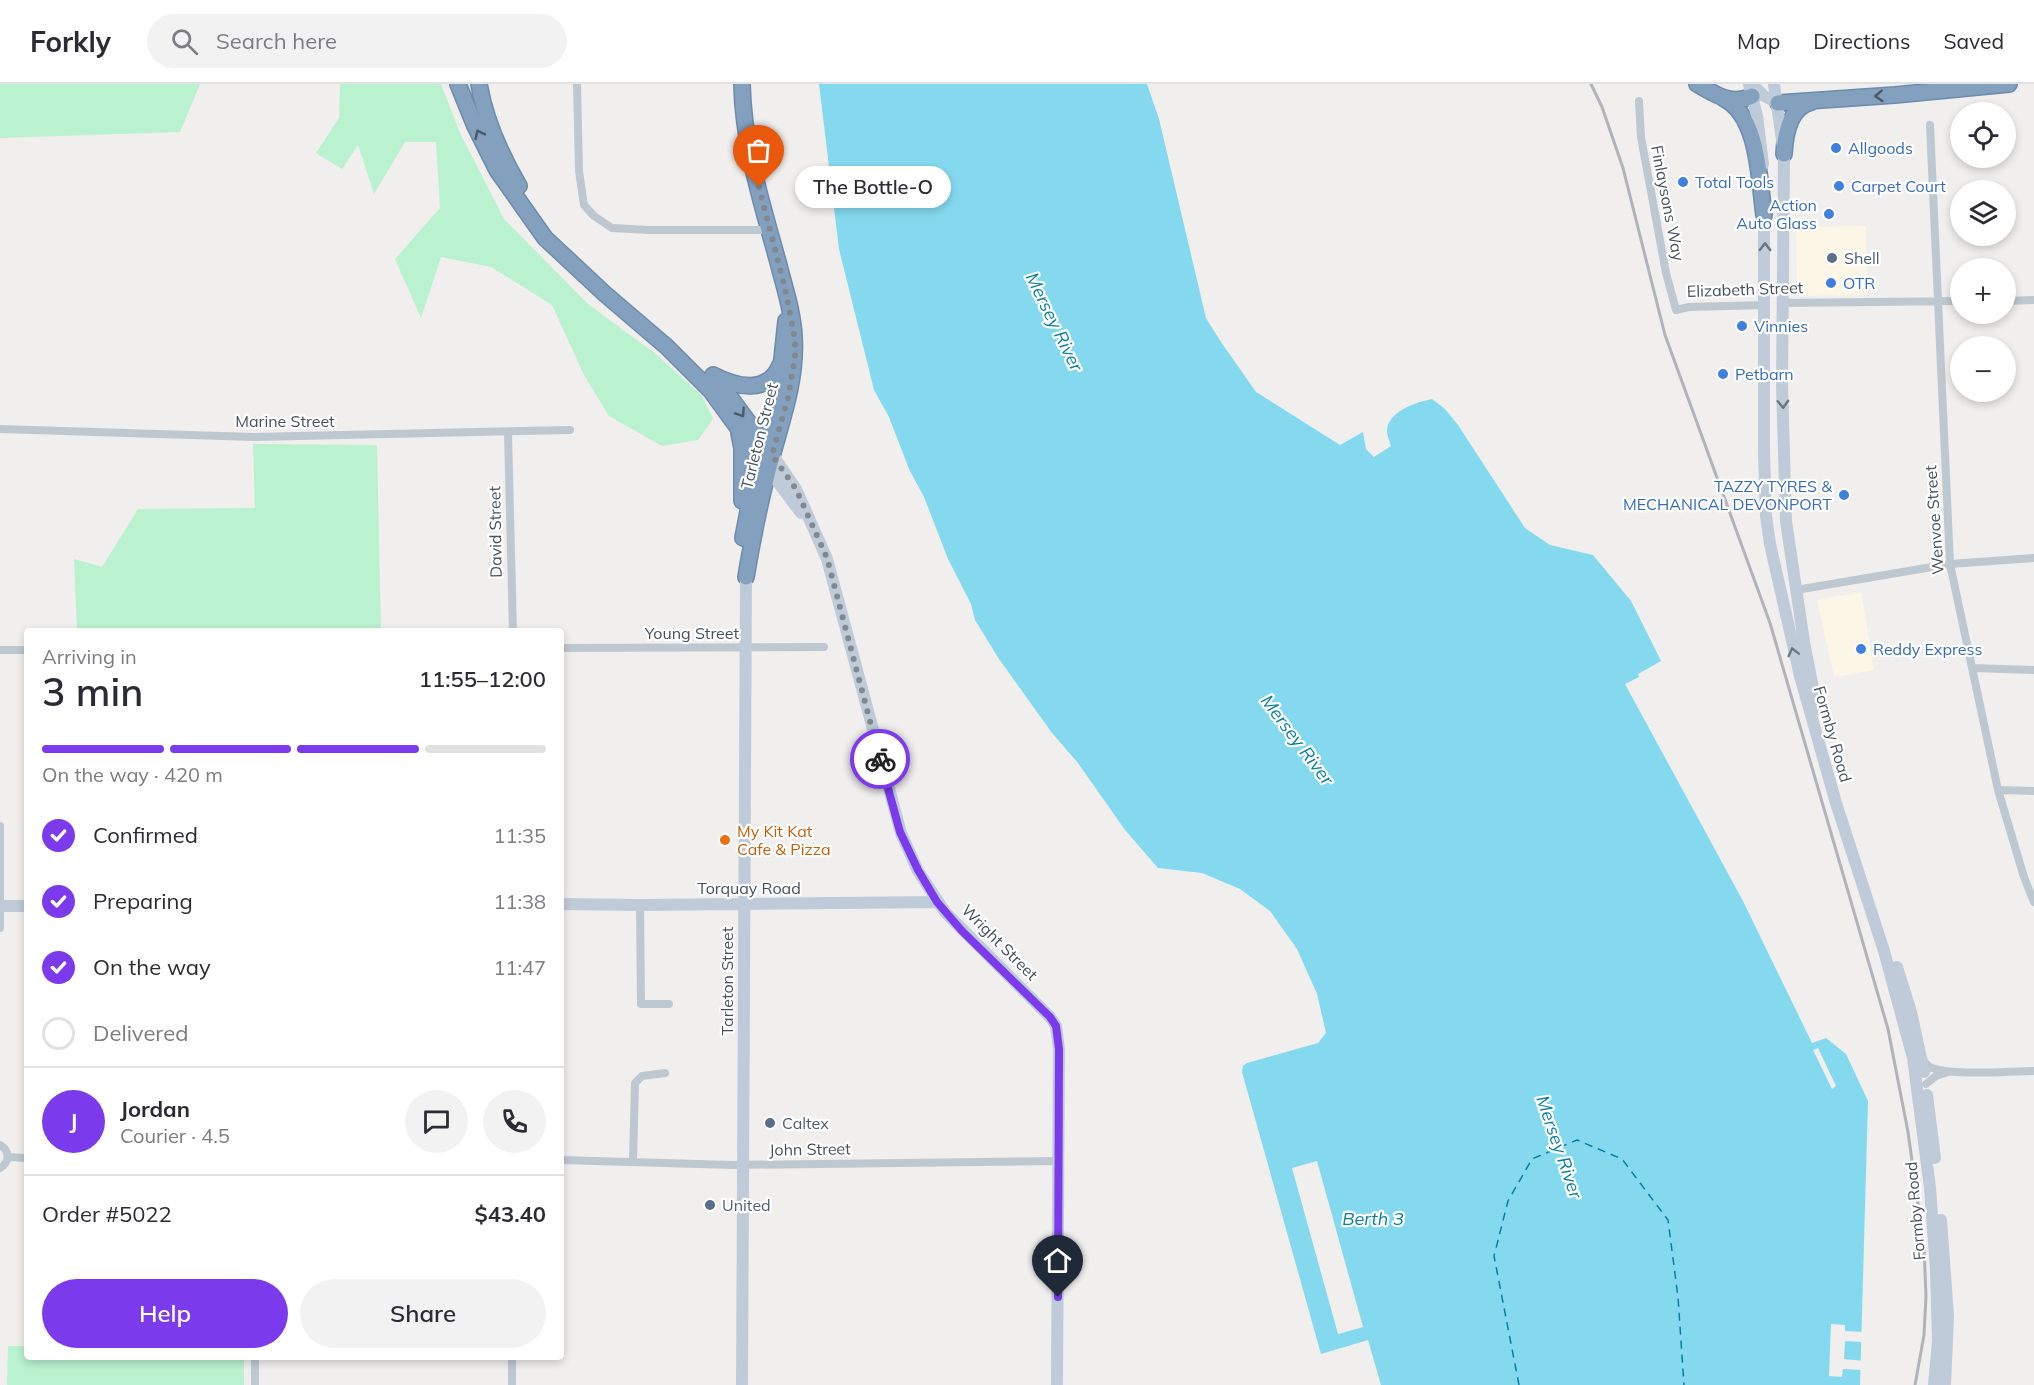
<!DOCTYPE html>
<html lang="en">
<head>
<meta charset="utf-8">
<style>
  body { margin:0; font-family:Mulish,sans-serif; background:#f2f2f3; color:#2b2b33; height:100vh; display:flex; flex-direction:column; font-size:22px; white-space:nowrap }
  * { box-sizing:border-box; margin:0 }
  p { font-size:20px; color:#7c7c81 }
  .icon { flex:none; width:33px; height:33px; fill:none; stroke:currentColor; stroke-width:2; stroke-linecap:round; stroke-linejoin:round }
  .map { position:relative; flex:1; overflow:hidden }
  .details { position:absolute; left:24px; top:544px; width:540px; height:732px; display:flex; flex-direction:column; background:#fff; border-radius:6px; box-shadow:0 3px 9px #0003 }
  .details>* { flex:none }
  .controls { position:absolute; left:1950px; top:18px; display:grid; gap:12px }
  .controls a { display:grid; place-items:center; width:66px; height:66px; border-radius:50%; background:#fff; box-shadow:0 3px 9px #0003; font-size:30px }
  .pin { position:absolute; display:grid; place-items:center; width:51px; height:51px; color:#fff; margin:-62px -26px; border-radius:50% 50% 50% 0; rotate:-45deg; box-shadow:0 0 6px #0007 }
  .pin .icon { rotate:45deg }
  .courier { position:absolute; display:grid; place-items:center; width:60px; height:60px; margin:-30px; border:4px solid #7c3aed; border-radius:50%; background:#fff; color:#222; box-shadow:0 2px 8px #0007 }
  .bubble { position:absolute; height:42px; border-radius:21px; background:#fff; box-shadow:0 3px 9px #0003; font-size:20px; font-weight:600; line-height:42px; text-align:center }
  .overview em { font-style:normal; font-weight:600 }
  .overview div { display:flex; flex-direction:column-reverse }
  .overview { display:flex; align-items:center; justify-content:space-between; height:102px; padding:0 18px }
  h1 { font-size:39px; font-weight:600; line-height:45px }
  .bar { display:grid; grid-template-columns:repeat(4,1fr); gap:9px 6px; align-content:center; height:72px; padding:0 18px }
  .bar i { height:8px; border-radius:4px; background:#e1e1e2 }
  .bar .current { background:#7c3aed }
  .bar p { grid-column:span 4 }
  .line { display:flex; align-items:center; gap:15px; padding:0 18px; border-top:2px solid #e1e1e2 }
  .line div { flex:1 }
  .round { display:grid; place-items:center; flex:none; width:63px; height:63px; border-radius:32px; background:#f2f2f3 }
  ol { padding:0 18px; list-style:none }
  li { display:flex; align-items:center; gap:18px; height:66px }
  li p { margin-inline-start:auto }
  li .icon { padding:6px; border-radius:50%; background:#7c3aed; color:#fff; stroke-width:4 }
  li:last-child { color:#7c7c81 }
  li i { width:33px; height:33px; border:3px solid #e1e1e2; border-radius:50% }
  .cta { display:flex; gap:12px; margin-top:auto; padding:12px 18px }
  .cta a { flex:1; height:69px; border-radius:36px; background:#7c3aed; color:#fff; font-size:24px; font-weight:600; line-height:69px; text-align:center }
  .cta a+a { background:#f2f2f3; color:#2b2b33 }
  header { display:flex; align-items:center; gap:36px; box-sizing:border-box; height:84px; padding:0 30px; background:#fff; border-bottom:2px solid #e1e1e2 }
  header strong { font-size:28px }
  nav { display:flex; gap:33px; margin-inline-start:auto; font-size:21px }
  .search { width:420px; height:54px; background:#f2f2f3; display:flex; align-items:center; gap:15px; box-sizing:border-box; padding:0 21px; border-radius:33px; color:#7c7c81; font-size:22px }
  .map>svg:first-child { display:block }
  .commercial { fill:#fcf6e6 }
  .green { fill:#baf1cf }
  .water { fill:#85d9ef }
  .pier { fill:#f1eeee }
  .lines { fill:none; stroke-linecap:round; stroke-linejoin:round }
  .ferry { stroke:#077e9e; stroke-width:1.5; stroke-dasharray:8 6; stroke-linecap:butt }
  .highway-casing { stroke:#6e8bab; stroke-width:18 }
  .street { stroke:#bec8d1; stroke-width:8 }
  .secondary { stroke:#bfcbd8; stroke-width:12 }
  .highway { stroke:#83a0bf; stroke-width:15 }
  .rail { stroke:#b0b3b9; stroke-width:3 }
  .oneway { stroke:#4b5966 }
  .oneway2 { stroke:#6a7681 }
  .done { stroke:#81888f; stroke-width:6; stroke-dasharray:0 10.8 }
  .route { stroke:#7c3aed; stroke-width:8 }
  .shop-dot { fill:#3f7fe0; stroke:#fff; stroke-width:2 }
  .service-dot { fill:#5c6f8a; stroke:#fff; stroke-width:2 }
  .food-dot { fill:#e8710a; stroke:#fff; stroke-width:2 }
  .labels { text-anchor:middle; stroke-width:4.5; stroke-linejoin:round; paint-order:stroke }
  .shop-label { font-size:16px; fill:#366cbe; stroke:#fff; text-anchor:start }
  .street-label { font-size:16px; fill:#45515c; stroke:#fff }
  .service-label { font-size:16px; fill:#4e5e75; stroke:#fff; text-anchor:start }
  .food-label { font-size:16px; fill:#c56008; stroke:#fff; text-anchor:start }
  .water-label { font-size:18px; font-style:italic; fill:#077e9e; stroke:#fff }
</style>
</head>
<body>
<header>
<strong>Forkly</strong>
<div class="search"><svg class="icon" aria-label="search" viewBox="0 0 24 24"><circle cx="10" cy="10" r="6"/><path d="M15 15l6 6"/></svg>Search here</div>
<nav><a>Map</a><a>Directions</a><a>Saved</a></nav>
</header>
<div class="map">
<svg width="2034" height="1301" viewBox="0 0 2034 1301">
  <rect width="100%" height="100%" fill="#f1eeee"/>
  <!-- commercial -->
  <path class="commercial" d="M1866,142L1867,211L1804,212L1797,205L1796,143Z
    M1861,508L1874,586L1834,593L1817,516Z"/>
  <!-- green -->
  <path class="green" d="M0,0H200L180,48L0,54Z
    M340,0H441L460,49L504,135L588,220L657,271L702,312L713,335L698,356L662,362L609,332L584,291L552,221L491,183L441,173L421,234L395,175L440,124L436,58H405L374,110L358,61L342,85L316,69L339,34Z
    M253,360L377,361L381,547H77L74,475L102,483L138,425L255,424Z
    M8,1262H27V1274H244V1301H7Z"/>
  <!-- water -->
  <path class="water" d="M819,0H1147L1159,35L1206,234L1221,258L1256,308L1340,361L1363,348L1366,365L1374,373L1391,362C1390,358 1387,352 1387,347C1387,328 1416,318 1432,315L1445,325L1458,341L1525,444L1550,461L1593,471L1631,517L1661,577L1638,590L1639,593L1625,600L1743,817L1812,959L1826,954L1846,970L1868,1017L1860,1301H1381L1368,1256L1321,1270L1242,988L1243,982L1247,979L1318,959L1326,949L1317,910L1297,865L1270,827L1240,805L1202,789L1158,784L1125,746L1078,679L1052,649L999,575L975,536L971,520L948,475L924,413L909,385L889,333L874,306L839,165Z"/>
  <!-- pier -->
  <path class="pier" d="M1818,964L1836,1002L1832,1005L1813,966Z
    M1317,1077L1363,1243L1338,1250L1292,1084Z
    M1831,1240L1845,1241V1247L1865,1248V1258L1845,1257L1844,1275L1864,1277V1286L1843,1285L1842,1293L1829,1292Z"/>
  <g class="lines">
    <!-- ferry -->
    <path class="ferry" d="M1519,1301L1494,1172L1508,1117L1532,1075L1577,1056L1622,1075L1668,1136L1678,1213L1684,1301"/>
    <defs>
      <path id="highway" d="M458,0L475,42L497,86L545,154L605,210L667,263L711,307L768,385
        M479,0C485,36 501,71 519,102
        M742,0C743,60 762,120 778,178C784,202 793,228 794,253C797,299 779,343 768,387C759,422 752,457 746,493
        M1697,0C1715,10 1731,22 1752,12
        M1723,14C1759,31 1759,96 1764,131
        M1778,19L1895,11L2009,0
        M1784,70C1785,51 1789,23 1812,18
        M713,291C736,303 768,311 780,281
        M711,294L727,309L767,364
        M739,349L742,364V417
        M743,454L755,391L775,319L782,275L786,237"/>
    </defs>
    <!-- highway casing -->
    <use href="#highway" class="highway-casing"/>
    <!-- street -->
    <path class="street" d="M577,0L579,87L584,121L594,132L612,144L650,146H769
      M1639,17L1641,53L1666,189L1676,226L1689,223L1765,221
      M1930,41L1950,480L1998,706L2024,793L2034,818
      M2006,217L2034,216
      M1784,219L1960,217
      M0,345L253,353L570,346
      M508,349L513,548
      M1796,506L1950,480L2034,474
      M561,564L824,563
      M0,566H27
      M1972,584L2034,586
      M1998,706L2034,707
      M0,742V844
      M640,821L641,920H669
      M1922,974C1925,979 1927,982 1932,984C1955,992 2008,987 2034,987
      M1926,1000L1936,992L1948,988
      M0,1061C10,1067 10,1078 0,1084
      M8,1073L27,1074
      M561,1076L733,1081L1059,1077
      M633,1077L635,999L642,992L665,989
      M255,1301V1274
      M512,1301V1274"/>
    <!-- secondary -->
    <path class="secondary" d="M1749,0L1757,32L1763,80
      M1752,0L1764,12L1778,19
      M1774,0L1784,70L1782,300L1786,437L1804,558L1817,625
      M1764,124V368L1766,432L1770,460L1800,592L1836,719L1884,867L1913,974L1930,1104L1936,1186L1938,1257L1934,1301
      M773,371L796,405L827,475L901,749L918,787L945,828L1050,933L1056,942L1059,965L1057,1301
      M768,385L801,429
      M561,820L640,821L937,818
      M0,822H27
      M1897,883L1911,928L1924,988
      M1927,1011L1935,1074
      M1941,1136L1948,1232L1945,1301
      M742,1301L746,493"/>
    <!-- highway -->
    <use href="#highway" class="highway"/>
    <!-- rail -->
    <path class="rail" d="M1591,0L1602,23L1623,84L1665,251L1770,539L1888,945L1908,1048L1924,1163L1926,1212L1924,1251L1915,1301"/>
  </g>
  <!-- one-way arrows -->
  <defs><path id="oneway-chevron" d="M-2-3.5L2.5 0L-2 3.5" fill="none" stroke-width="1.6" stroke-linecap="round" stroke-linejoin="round" transform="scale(1.5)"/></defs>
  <g class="oneway">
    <use href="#oneway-chevron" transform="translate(1879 12) rotate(176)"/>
    <use href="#oneway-chevron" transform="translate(479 50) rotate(-116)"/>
    <use href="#oneway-chevron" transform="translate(741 329) rotate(56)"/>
  </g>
  <g class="oneway2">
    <use href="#oneway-chevron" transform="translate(1765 163) rotate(-90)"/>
    <use href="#oneway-chevron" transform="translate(1783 320) rotate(88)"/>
    <use href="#oneway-chevron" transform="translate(1793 568) rotate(-104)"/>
  </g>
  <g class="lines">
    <!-- done -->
    <path class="done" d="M759,103L785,204L795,256V273L788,314L772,371L796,405L827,474L880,675"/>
    <!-- route -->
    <path class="route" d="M880,675L900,748L918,786L937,818L962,847L1050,933L1056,942L1059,965L1058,1213"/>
  </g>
  <!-- markers -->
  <g class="shop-dot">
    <circle cx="1836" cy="64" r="6"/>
    <circle cx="1683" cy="98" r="6"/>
    <circle cx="1839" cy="102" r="6"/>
    <circle cx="1829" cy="130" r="6"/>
    <circle cx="1831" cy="199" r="6"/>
    <circle cx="1742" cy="242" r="6"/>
    <circle cx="1723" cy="290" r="6"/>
    <circle cx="1844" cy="411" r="6"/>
    <circle cx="1861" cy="565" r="6"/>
  </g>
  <g class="service-dot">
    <circle cx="1832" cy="174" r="6"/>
    <circle cx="770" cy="1039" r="6"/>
    <circle cx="710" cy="1121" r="6"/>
  </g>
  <circle class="food-dot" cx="725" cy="756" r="6"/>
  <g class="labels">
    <!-- shop labels -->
    <g class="shop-label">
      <text x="1848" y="70">Allgoods</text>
      <text x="1695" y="104">Total Tools</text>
      <text x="1851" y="108">Carpet Court</text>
      <text x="1817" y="127" text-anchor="end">Action<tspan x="1817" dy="18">Auto Glass</tspan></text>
      <text x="1843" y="205">OTR</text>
      <text x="1754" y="248">Vinnies</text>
      <text x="1735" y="296">Petbarn</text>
      <text x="1832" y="408" text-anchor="end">TAZZY TYRES &amp;<tspan x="1832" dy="18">MECHANICAL DEVONPORT</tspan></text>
      <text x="1873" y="571">Reddy Express</text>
    </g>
    <!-- street labels -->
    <g class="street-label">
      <text transform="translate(1668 119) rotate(79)" y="6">Finlaysons Way</text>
      <text transform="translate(1745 205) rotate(-2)" y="6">Elizabeth Street</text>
      <text x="285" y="343">Marine Street</text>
      <text transform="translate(759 352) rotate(-76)" y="6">Tarleton Street</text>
      <text transform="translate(1934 436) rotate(-94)" y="6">Wenvoe Street</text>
      <text transform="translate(495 448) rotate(-91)" y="6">David Street</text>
      <text x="692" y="555">Young Street</text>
      <text transform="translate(1833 650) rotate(74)" y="6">Formby Road</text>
      <text x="749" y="810">Torquay Road</text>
      <text transform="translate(1000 858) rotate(45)" y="6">Wright Street</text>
      <text transform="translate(727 897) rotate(-90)" y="6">Tarleton Street</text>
      <text transform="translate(810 1065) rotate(-1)" y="6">John Street</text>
      <text transform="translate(1915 1127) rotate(-95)" y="6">Formby Road</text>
    </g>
    <!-- service labels -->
    <g class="service-label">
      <text x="1844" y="180">Shell</text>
      <text x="782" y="1045">Caltex</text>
      <text x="722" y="1127">United</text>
    </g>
    <!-- food labels -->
    <g class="food-label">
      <text x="737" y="753">My Kit Kat<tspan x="737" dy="18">Cafe &amp; Pizza</tspan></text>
    </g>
    <!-- water labels -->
    <g class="water-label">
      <text transform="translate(1054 238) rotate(64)" y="6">Mersey River</text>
      <text transform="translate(1297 656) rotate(53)" y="6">Mersey River</text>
      <text transform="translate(1559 1063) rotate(71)" y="6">Mersey River</text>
      <text x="1373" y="1141">Berth 3</text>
    </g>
  </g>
</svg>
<div class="controls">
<a><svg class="icon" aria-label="locate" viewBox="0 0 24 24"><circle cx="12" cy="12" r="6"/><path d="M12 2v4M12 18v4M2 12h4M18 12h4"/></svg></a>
<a><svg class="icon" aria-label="layers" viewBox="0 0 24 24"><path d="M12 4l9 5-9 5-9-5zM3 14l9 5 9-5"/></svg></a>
<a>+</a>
<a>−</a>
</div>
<div class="pin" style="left:759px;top:103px;background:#ea580c"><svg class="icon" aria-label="bag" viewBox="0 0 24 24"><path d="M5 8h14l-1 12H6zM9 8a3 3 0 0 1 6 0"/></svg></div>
<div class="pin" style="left:1058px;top:1213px;background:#1f2937"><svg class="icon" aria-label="home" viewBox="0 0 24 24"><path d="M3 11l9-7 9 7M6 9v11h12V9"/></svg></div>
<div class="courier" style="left:880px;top:675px"><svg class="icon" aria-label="bike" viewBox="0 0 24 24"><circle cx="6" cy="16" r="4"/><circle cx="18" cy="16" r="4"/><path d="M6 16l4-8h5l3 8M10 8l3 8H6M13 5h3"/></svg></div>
<div class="bubble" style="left:795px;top:82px;width:156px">The Bottle-O</div>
<section class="details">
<div class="overview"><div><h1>3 min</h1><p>Arriving in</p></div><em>11:55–12:00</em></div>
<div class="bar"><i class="current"></i><i class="current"></i><i class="current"></i><i></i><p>On the way · 420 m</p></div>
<ol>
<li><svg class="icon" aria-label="check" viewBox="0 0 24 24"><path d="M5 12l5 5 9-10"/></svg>Confirmed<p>11:35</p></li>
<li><svg class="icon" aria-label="check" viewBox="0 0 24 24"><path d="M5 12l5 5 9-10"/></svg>Preparing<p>11:38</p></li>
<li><svg class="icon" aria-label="check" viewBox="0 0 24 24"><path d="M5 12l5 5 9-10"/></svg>On the way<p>11:47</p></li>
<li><i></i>Delivered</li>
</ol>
<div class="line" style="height:108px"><b class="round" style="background:#7c3aed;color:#fff">J</b><div><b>Jordan</b><p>Courier · 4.5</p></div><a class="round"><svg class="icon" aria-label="chat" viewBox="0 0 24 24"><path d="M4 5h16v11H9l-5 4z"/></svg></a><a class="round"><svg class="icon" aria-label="phone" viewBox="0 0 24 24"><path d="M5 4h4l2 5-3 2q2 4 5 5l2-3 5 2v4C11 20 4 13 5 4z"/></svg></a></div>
<div class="line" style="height:78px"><div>Order #5022</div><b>$43.40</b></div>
<div class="cta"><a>Help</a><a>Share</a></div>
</section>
</div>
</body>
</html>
